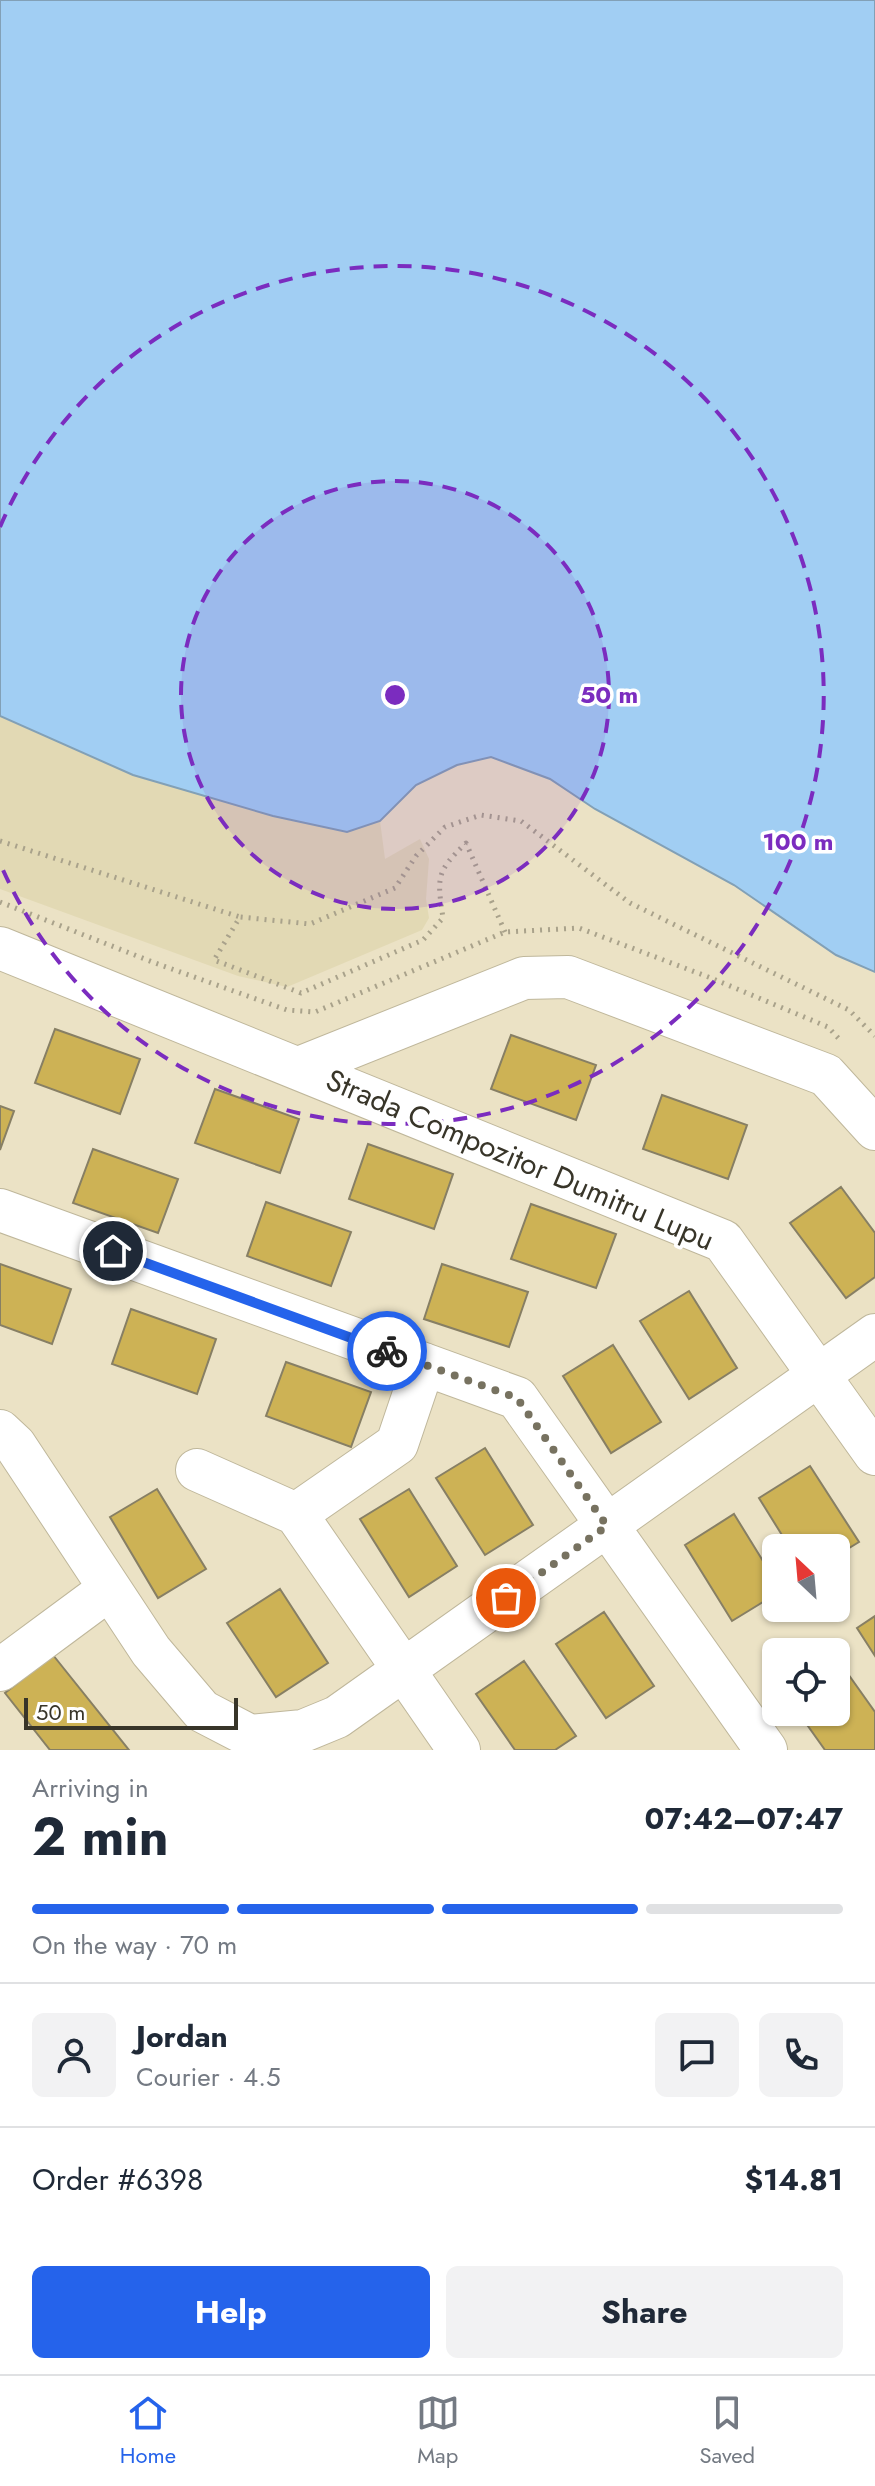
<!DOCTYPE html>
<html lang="en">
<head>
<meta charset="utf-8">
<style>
  body { margin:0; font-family:Jost,sans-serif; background:#f2f2f3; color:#1f2937; height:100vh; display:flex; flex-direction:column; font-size:30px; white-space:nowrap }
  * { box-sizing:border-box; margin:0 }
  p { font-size:26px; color:#747a83 }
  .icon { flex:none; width:44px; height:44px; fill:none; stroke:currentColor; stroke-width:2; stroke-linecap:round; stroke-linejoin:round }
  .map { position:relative; height:1750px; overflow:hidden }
  .panel { display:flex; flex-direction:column; background:#fff; flex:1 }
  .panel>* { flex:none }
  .needle { width:52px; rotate:334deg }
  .controls { position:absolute; left:762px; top:1534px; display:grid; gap:16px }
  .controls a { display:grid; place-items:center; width:88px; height:88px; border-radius:12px; background:#fff; box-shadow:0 2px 6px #0004; font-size:40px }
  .scale { position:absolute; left:24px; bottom:20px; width:214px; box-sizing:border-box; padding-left:8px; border:4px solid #383529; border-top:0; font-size:22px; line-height:28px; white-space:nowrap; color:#383529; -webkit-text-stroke:6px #fff; paint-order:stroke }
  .pin { position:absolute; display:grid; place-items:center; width:68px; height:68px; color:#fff; margin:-34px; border:4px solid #fff; border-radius:50%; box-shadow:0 2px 8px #0007 }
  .courier { position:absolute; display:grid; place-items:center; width:80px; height:80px; margin:-40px; border:6px solid #2563eb; border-radius:50%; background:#fff; color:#222; box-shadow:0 2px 10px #0007 }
  .summary em { font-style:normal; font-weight:700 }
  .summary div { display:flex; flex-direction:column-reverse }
  .summary { display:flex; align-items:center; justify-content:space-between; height:136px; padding:0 32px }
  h1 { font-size:52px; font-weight:700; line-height:60px }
  .bar { display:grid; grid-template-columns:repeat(4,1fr); gap:12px 8px; align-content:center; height:96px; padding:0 32px }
  .bar i { height:10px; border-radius:6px; background:#e0e1e3 }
  .bar .on { background:#2563eb }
  .bar p { grid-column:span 4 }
  .line { display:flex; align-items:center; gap:20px; padding:0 32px; border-top:2px solid #e0e1e3 }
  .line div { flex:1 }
  .round { display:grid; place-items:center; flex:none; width:84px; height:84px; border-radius:12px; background:#f2f2f3 }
  .button { display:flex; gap:16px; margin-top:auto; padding:16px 32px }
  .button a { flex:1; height:92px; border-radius:12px; background:#2563eb; color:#fff; font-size:32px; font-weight:700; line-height:92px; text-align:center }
  .button a+a { background:#f2f2f3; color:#1f2937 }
  .tab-bar { display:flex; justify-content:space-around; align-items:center; height:112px; border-top:2px solid #e0e1e3; background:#fff; font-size:22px; color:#747a83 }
  .tab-bar a { display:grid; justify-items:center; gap:4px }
  .tab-bar .on { color:#2563eb }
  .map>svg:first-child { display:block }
  .sand { fill:#e2d9b4 }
  .water { fill:#a1cef3; stroke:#82a0b6; stroke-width:2 }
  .building { fill:#cdb255; stroke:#877f64; stroke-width:2 }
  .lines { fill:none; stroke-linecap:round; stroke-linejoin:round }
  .minor-casing { stroke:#bfb79b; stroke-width:44 }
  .path { stroke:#a9a28b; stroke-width:5; stroke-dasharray:2 6; stroke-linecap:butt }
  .minor { stroke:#fff; stroke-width:42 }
  .done { stroke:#777260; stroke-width:8; stroke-dasharray:0 14.4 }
  .route { stroke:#2563eb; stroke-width:10 }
  .ring { fill:none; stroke:#7b2cbf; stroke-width:4; stroke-dasharray:14 10 }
  .labels { text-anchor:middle; stroke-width:7; stroke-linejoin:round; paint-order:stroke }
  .street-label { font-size:30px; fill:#383529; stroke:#fff }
  .centre { fill:#7b2cbf; stroke:#fff; stroke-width:4 }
  .ring-label { font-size:24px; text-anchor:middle; font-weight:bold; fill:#7b2cbf; stroke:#fff; stroke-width:7; stroke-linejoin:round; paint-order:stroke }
</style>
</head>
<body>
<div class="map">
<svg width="875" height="1750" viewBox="0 0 875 1750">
  <rect width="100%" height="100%" fill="#ebe2c5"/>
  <!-- sand -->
  <path class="sand" d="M0,716L133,775L273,816L347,832L380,821L385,859L420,839L429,859L426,899L429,918L422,930L287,987L238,976L0,889Z"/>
  <!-- water -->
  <path class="water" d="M0,0H875V972L836,955L734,885L595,809L550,779L491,757L457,765L416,785L380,821L347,832L273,816L133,775L0,716Z"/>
  <!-- building -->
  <path class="building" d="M55,1029L140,1059L120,1114L35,1083Z
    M511,1035L596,1065L576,1120L491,1089Z
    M215,1089L299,1119L280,1173L195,1143Z
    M662,1095L747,1125L728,1179L643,1149Z
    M0,1106L14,1111L0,1150Z
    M368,1144L453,1174L434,1229L349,1199Z
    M93,1149L178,1179L158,1233L73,1203Z
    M841,1187L875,1233V1277L846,1298L790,1223Z
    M266,1202L351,1232L331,1286L247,1256Z
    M531,1204L616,1234L596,1288L511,1259Z
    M0,1264L71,1289L52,1344L0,1325Z
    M442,1264L528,1292L509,1347L424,1319Z
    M689,1291L737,1368L689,1399L640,1321Z
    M131,1309L216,1339L197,1394L112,1364Z
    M613,1345L661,1422L611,1453L563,1376Z
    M286,1362L371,1392L351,1447L266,1416Z
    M485,1448L533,1525L485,1555L436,1478Z
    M810,1466L859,1542L836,1556V1548H790L759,1498Z
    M157,1489L206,1569L158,1598L110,1517Z
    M409,1489L457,1566L409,1597L360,1519Z
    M734,1514L776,1582V1594L732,1621L685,1545Z
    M280,1589L328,1663L276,1697L227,1623Z
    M604,1612L654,1686L606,1718L556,1644Z
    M875,1616V1656L857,1628Z
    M53,1655L129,1750H50L5,1693Z
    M836,1657L875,1712V1750H825L798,1712H836Z
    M524,1661L576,1736L555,1750H515L476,1694Z"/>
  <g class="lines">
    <defs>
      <path id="minor" d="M0,948L723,1241L875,1454
        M299,1068L524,978L568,977L826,1075L875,1129
        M0,1210L517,1398L766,1750
        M0,1431L15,1445L151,1651L202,1711L250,1736L303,1731L337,1717L875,1335
        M197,1470L296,1514L459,1750
        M296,1514L397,1444L424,1364
        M0,1670L108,1590"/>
    </defs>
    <!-- minor casing -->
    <use href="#minor" class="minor-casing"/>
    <!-- path -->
    <path class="path" d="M0,841L240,917
      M0,902L155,963L287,1010L315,1012L505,932L579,928L711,978L828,1027L841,1041
      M505,932L466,843C436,872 437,877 443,918L423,940L301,993L214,960L240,917L310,924L395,888L416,856L445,827L481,815L521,821L630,903L849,1010L875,1036"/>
    <!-- minor -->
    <use href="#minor" class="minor"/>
  </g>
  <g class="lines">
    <!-- done -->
    <path class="done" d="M387,1351L517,1398L607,1526L506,1598"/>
    <!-- route -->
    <path class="route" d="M113,1251L387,1351"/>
  </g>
  <!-- distance rings -->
  <circle cx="395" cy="695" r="214" fill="#7b2cbf" fill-opacity=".12"/>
  <g class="ring">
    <circle cx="395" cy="695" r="214"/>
    <path d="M0 527A429 429 0 1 1 0 863"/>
  </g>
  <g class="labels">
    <!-- street labels -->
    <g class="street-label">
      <text transform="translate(520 1160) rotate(23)" y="10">Strada Compozitor Dumitru Lupu</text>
    </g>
  </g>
  <circle cx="395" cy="695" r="12" class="centre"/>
  <g class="ring-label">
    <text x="609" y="703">50 m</text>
    <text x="798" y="850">100 m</text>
  </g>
</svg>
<div class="controls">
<a><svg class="needle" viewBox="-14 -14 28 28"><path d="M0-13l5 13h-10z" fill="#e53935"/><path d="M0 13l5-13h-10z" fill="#747a83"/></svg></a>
<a><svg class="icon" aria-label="locate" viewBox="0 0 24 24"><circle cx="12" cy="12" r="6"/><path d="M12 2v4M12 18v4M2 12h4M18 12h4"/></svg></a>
</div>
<div class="scale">50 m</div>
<div class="pin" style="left:506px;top:1598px;background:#ea580c"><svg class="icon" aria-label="bag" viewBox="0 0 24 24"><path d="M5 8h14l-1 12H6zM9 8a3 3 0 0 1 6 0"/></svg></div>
<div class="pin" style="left:113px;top:1251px;background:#1f2937"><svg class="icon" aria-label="home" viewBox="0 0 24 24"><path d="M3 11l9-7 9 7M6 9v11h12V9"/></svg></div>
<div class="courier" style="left:387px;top:1351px"><svg class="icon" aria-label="bike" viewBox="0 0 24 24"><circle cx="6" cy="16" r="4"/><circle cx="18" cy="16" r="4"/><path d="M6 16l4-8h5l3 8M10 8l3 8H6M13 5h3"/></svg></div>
</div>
<section class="panel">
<div class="summary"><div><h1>2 min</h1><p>Arriving in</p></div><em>07:42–07:47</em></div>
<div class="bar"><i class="on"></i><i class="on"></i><i class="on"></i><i></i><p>On the way · 70 m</p></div>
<div class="line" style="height:144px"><a class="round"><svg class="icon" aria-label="person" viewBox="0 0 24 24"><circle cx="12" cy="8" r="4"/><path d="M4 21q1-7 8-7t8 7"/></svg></a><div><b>Jordan</b><p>Courier · 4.5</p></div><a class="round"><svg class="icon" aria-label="chat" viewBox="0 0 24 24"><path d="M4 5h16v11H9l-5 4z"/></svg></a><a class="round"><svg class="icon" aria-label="phone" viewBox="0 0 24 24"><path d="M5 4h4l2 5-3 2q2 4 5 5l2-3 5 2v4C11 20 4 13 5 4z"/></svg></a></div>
<div class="line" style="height:104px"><div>Order #6398</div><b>$14.81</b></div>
<div class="button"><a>Help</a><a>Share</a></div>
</section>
<nav class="tab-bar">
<a class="on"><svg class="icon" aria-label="home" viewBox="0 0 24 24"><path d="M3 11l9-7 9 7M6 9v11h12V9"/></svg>Home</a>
<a><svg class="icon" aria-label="map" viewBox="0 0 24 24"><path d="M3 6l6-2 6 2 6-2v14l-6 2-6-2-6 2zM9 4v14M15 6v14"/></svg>Map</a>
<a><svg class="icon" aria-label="saved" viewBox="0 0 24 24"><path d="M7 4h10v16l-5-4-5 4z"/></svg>Saved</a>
</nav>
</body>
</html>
